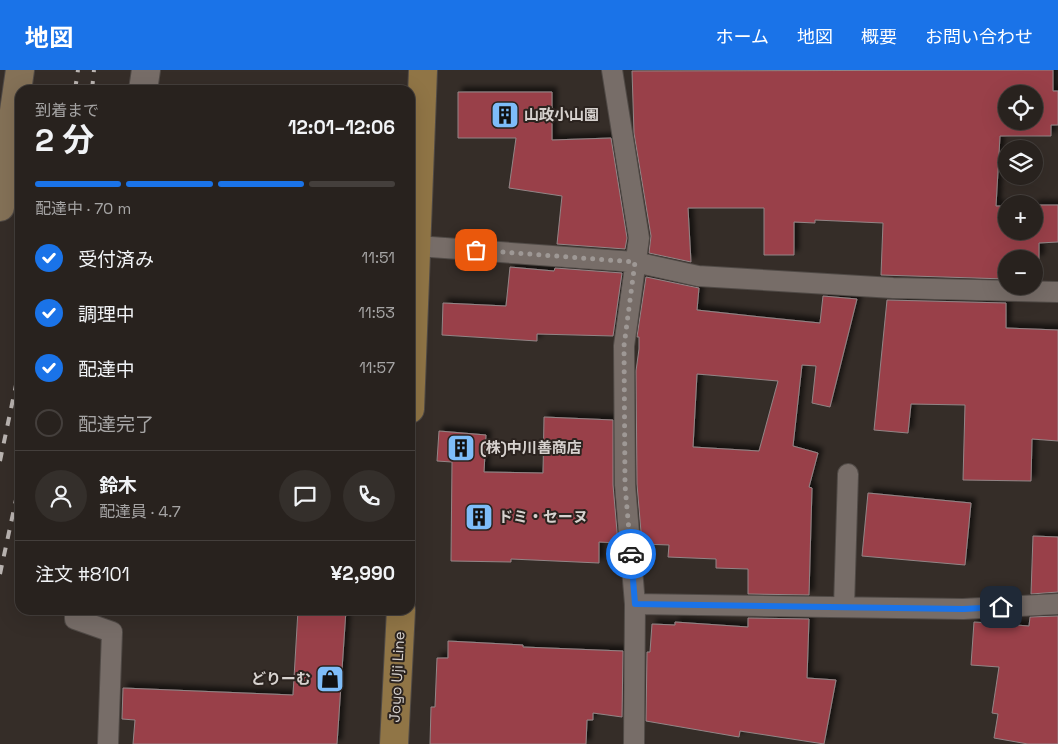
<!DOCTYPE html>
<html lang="ja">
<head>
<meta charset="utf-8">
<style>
  body { margin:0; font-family:"Space Grotesk","Noto Sans JP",sans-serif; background:#342f2b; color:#f1f3f6; height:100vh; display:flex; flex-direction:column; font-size:19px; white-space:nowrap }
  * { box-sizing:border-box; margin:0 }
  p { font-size:16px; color:#a5a4a4 }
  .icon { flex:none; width:28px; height:28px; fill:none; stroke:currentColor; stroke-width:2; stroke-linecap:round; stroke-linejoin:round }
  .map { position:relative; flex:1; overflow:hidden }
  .details { position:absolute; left:15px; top:15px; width:400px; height:530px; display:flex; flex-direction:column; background:#28221e; border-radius:15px; box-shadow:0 5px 20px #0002,0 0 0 1px #443f3c }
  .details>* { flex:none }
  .controls { position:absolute; left:998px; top:15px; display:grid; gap:10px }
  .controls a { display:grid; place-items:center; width:45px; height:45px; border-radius:50%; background:#28221e; box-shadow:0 5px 20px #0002,0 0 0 1px #443f3c; font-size:25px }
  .pin { position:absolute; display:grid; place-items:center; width:42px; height:42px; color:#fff; margin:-21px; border-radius:10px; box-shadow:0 2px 8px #0006 }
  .courier { position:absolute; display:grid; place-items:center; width:50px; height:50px; margin:-25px; border:4px solid #1a73e8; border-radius:50%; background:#fff; color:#222; box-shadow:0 1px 6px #0007 }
  .summary em { font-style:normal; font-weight:700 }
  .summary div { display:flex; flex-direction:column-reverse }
  .summary { display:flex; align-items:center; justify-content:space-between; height:85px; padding:0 20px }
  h1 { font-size:32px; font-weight:700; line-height:38px }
  .bar { display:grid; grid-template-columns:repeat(4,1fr); gap:8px 5px; align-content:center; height:60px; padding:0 20px }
  .bar i { height:6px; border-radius:4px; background:#443f3c }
  .bar .current { background:#1a73e8 }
  .bar p { grid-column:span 4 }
  .line { display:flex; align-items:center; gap:12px; padding:0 20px; border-top:1px solid #443f3c }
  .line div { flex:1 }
  .round { display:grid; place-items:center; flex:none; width:52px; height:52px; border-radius:26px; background:#342f2b }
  ol { padding:0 20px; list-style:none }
  li { display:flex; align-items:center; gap:15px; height:55px }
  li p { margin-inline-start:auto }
  li .icon { padding:5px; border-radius:50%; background:#1a73e8; color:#fff; stroke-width:4 }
  li:last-child { color:#a5a4a4 }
  li i { width:28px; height:28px; border:2px solid #443f3c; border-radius:50% }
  header { display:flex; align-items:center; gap:30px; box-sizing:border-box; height:70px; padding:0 25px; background:#1a73e8; color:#fff }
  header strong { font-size:24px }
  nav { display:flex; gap:28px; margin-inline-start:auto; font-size:18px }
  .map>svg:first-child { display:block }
  .building { fill:#99414a; stroke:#928586; fill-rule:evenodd; filter:url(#shadow) }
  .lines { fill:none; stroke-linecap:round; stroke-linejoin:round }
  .lane-casing { stroke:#504a46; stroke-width:22 }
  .street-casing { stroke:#504a46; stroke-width:30 }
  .secondary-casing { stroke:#504a46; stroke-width:30 }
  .primary-casing { stroke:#504a46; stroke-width:30 }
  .lane { stroke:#776d68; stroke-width:20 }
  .street { stroke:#776d68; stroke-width:28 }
  .secondary { stroke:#847157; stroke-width:28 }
  .primary { stroke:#907546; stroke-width:28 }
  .rail { stroke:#bab4b1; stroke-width:4; stroke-dasharray:9 9; stroke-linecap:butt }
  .done { stroke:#9e9895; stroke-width:5; stroke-dasharray:0 9 }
  .route { stroke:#1a73e8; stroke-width:6 }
  .labels { text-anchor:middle; stroke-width:4; stroke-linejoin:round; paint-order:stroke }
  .poi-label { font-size:15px; font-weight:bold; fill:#d7d2cf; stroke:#2b231f; text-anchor:start }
  .street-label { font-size:15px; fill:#d7d2cf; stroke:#2b231f }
</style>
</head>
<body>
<header>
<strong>地図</strong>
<nav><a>ホーム</a><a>地図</a><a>概要</a><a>お問い合わせ</a></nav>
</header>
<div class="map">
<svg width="1058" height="674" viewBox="0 0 1058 674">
  <defs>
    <filter id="shadow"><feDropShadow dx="4.5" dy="-4.5" stdDeviation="2.5" flood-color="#0009"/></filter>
  </defs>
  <rect width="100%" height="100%" fill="#352d28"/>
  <!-- building -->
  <path class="building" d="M1053,0V21H1058V55H1051V66H1000L996,136H1006V161H1034V135H1058V172L1039,173V189H1006V209L881,205L883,153L815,150V153L794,152V185H764V138H688L691,192L649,183L651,166L634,63L632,1ZM1006,24H1034V51H1006Z
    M458,22H552V70L611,68L627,168L625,179L557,174L562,126L509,118L516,68H458Z
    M510,197L554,201L555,198L622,203L613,266L537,264V271L442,265L443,233L506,236Z
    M646,207L699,218L697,240L761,247L820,253L823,226L857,229L830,337L812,333L816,296L802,295L793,376L818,383L809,417L812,418L809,525L748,524V499L716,498V489L668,487L669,475L642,474L637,414L636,301L639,279V267H637ZM697,304L778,311L759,381L693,377Z
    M887,230L1006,233V258L1058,260V371L1032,369L1031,411L963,410L965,335L911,334L908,363L874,360Z
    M544,347L613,350V415L618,473L599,472V493L511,489V492L451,491L452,392L437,391L439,361L486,365L484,402L543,403Z
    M868,423L971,433L965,495L862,486Z
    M1033,466L1058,467V522L1031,524Z
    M298,540H346L337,674H133L135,650L122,649L123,618L293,625Z
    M1058,546V674H1028L994,668L998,644L992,643L999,597L971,595L974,552L1029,556L1030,547Z
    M748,548L809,549L807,608L836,610L824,674L740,661L739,667L646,651L647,582H650L652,554L675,555V552L748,557Z
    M448,571L523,575V577L623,581L622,647L593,643V650H587L586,674H430L431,637H435L437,588H448Z"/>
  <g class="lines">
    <defs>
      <path id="lane" d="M612,0L639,168L624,276L625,415L635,534L634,674
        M417,176L635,192L698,206L893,218L1058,222
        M635,534L963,539L1058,534
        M844,537L848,404
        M75,540V549L112,562L108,674"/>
      <path id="street" d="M143,20L146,0"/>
      <path id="secondary" d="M0,137L20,0"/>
      <path id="primary" d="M410,339L423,0
        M394,674L401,540"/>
    </defs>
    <!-- lane casing -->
    <use href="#lane" class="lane-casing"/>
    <!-- street casing -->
    <use href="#street" class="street-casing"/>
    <!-- secondary casing -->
    <use href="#secondary" class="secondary-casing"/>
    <!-- primary casing -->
    <use href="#primary" class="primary-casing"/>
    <!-- lane -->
    <use href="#lane" class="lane"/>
    <!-- street -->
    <use href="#street" class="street"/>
    <!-- secondary -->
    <use href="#secondary" class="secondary"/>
    <!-- primary -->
    <use href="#primary" class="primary"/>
    <!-- rail -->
    <path class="rail" d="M75,20L78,0
      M92,20L94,0
      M0,391L20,296
      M0,504L20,411"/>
  </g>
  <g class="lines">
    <!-- done -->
    <path class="done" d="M476,180L635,192L624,276L625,415L631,484"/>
    <!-- route -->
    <path class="route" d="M631,484L635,534L963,539L1001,537"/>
  </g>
  <!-- icons -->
  <defs>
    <symbol id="building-square" viewBox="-11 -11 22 22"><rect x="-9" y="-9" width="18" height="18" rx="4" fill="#7ebdf9" stroke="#2b231f"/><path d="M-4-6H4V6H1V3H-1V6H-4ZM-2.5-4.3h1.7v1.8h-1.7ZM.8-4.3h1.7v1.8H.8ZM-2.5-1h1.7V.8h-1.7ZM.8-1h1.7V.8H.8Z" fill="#111"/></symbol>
    <symbol id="shop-square" viewBox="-11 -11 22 22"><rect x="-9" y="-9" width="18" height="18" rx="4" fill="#7ebdf9" stroke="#2b231f"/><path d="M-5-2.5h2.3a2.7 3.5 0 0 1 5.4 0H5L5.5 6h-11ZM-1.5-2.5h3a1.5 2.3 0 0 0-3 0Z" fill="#111"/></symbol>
  </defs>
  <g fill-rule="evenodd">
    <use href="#building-square" x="489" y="29" width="32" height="32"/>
    <use href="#building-square" x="445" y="362" width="32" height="32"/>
    <use href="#building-square" x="463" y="431" width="32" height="32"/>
    <use href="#shop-square" x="314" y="593" width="32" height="32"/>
  </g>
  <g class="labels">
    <!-- poi labels -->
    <g class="poi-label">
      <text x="524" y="50">山政小山園</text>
      <text x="480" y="383">(株)中川善商店</text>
      <text x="498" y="452">ドミ・セーヌ</text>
      <text x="311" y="614" text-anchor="end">どりーむ</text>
    </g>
    <!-- street labels -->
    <g class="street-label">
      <text transform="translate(397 607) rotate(-87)" y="5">Joyo Uji Line</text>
    </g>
  </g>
</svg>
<div class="controls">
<a><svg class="icon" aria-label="locate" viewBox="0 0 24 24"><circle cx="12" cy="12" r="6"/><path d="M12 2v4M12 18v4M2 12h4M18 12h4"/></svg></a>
<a><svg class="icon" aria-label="layers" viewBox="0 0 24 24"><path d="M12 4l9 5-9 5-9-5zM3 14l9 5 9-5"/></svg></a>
<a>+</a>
<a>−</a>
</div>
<div class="pin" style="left:476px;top:180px;background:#ea580c"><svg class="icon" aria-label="bag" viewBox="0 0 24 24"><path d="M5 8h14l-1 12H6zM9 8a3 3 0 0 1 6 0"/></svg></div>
<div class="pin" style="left:1001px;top:537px;background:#1f2937"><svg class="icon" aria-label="home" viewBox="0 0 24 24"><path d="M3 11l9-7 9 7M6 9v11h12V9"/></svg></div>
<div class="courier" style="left:631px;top:484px"><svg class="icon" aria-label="car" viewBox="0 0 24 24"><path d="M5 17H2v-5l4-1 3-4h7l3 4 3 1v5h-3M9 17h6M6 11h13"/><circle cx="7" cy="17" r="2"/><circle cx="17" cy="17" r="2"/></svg></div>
<section class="details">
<div class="summary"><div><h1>2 分</h1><p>到着まで</p></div><em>12:01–12:06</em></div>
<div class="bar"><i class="current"></i><i class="current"></i><i class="current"></i><i></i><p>配達中 · 70 m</p></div>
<ol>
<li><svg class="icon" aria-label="check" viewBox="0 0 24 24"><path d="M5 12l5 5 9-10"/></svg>受付済み<p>11:51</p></li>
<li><svg class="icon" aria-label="check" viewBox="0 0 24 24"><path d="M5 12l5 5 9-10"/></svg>調理中<p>11:53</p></li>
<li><svg class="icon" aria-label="check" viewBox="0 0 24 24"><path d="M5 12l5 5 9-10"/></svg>配達中<p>11:57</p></li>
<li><i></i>配達完了</li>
</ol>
<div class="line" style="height:90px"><a class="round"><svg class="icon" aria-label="person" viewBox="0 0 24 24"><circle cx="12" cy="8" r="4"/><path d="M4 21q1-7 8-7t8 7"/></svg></a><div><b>鈴木</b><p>配達員 · 4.7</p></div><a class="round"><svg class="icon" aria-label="chat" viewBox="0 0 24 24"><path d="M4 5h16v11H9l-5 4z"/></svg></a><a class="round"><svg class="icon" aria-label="phone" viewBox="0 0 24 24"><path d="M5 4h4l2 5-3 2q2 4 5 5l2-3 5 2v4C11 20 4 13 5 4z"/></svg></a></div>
<div class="line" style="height:65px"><div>注文 #8101</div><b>¥2,990</b></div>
</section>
</div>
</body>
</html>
